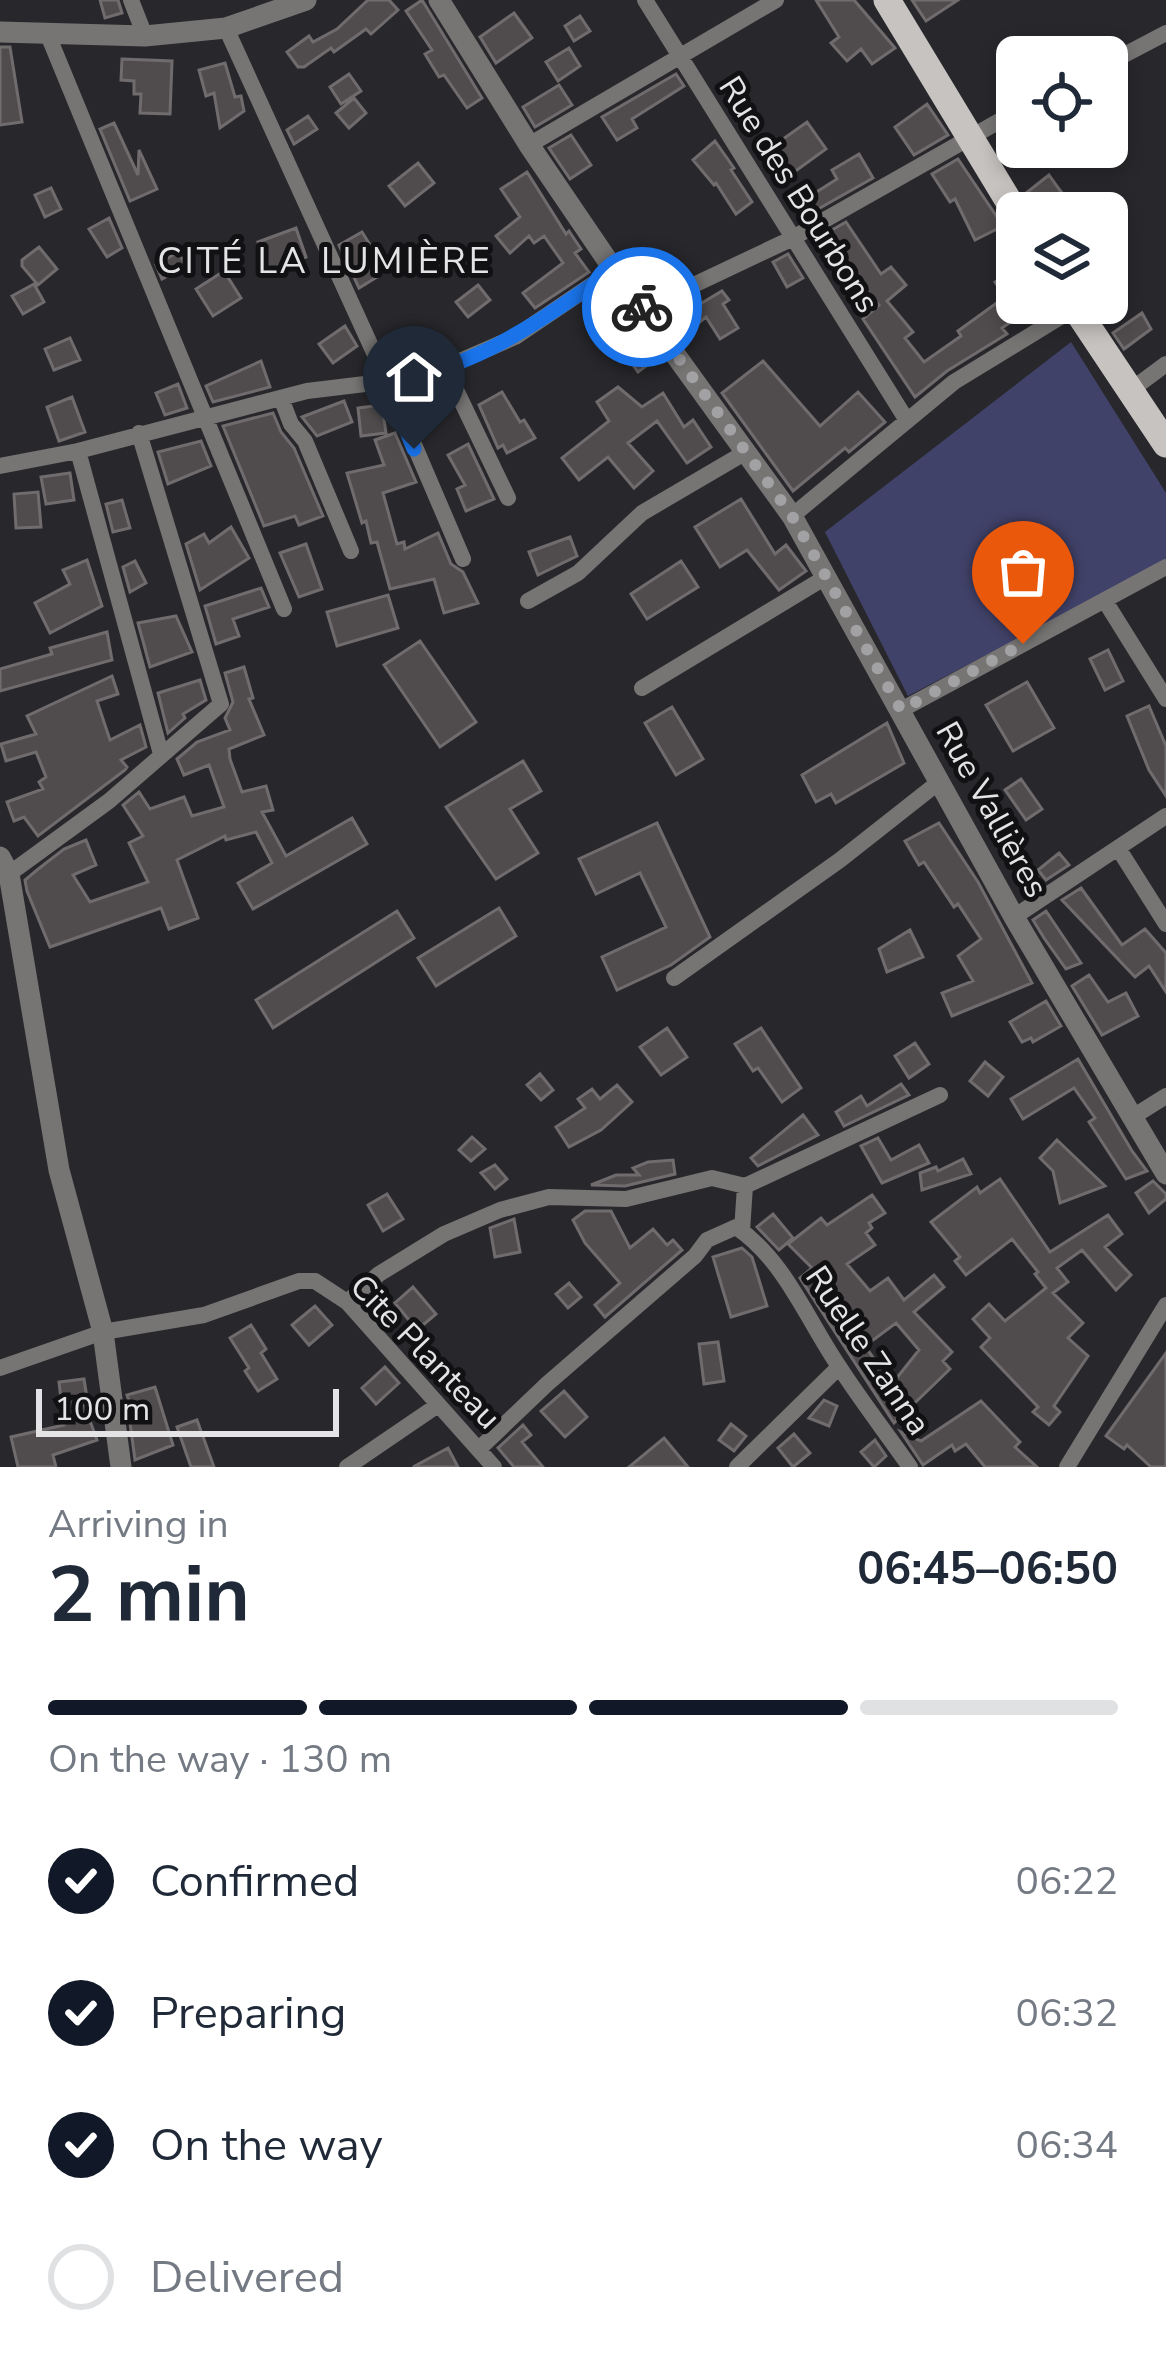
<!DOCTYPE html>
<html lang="en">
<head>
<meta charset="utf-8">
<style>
  body { margin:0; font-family:"Nunito Sans",sans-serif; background:#f6f6f7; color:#1f2937; height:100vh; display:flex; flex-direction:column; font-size:45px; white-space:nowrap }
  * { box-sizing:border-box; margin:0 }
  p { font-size:39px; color:#747a83 }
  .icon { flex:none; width:66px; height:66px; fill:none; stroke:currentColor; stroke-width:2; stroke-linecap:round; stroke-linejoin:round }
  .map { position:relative; height:1467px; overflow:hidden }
  .panel { display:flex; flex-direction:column; background:#fff; flex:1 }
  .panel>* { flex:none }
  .tools { position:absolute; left:996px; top:36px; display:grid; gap:24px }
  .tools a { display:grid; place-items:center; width:132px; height:132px; border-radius:18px; background:#fff; box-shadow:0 6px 18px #0003; font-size:60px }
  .scale { position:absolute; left:36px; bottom:30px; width:303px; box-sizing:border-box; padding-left:12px; border:6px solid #e4e4e6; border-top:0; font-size:33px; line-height:42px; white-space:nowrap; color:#e4e4e6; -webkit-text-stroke:9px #111113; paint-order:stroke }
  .pin { position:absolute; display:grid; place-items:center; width:102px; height:102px; color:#fff; margin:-123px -51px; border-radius:50% 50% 50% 0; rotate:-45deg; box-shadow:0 0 12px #0007 }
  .pin .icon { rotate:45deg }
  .courier { position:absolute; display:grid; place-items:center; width:120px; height:120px; margin:-60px; border:9px solid #1a73e8; border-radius:50%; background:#fff; color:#222; box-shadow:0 3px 15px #0007 }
  .overview em { font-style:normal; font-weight:700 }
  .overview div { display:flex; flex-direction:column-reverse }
  .overview { display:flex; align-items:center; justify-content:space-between; height:204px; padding:0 48px }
  h1 { font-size:78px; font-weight:700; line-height:90px }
  .bar { display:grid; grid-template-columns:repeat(4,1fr); gap:18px 12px; align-content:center; height:144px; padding:0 48px }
  .bar i { height:15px; border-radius:9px; background:#e0e1e3 }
  .bar .on { background:#111827 }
  .bar p { grid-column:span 4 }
  ol { padding:0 48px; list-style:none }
  li { display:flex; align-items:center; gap:36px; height:132px }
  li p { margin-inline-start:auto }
  li .icon { padding:12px; border-radius:50%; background:#111827; color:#fff; stroke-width:4 }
  li:last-child { color:#747a83 }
  li i { width:66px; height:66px; border:6px solid #e0e1e3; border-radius:50% }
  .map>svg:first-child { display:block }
  .green { fill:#414269 }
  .building { fill:#504c4d; stroke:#706b6d; stroke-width:3; fill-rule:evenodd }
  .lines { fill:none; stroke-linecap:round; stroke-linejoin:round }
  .minor { stroke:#777574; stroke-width:16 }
  .tertiary { stroke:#777574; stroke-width:21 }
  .primary { stroke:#c6c3c0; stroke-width:27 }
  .done { stroke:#a2a2a5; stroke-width:12; stroke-dasharray:0 21.6 }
  .route { stroke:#1a73e8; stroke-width:15 }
  .labels { text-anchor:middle; stroke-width:10; stroke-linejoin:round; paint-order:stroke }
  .street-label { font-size:33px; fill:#e4e4e6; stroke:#111113 }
  .neighbourhood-label { font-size:36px; letter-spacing:3px; fill:#e4e4e6; stroke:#111113 }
</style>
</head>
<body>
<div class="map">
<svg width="1166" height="1467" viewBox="0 0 1166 1467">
  <rect width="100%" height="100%" fill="#28282c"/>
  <!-- green -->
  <path class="green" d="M1071,342L1166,493V561L908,696L825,532Z"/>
  <!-- building -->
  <path class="building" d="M100,0H118L122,13L105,18Z
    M368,0H389L398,10L371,34L366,29L334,52L331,48L304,67H298L287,52L309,36L313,42L337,29Z
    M422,0L482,98L467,108L444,75L439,77L425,54L432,50L406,11Z
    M816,0H854L895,48L872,64L861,49L847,61L831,43L839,37Z
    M912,0H958L926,21Z
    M514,13L532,38L496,63L480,37Z
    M580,16L590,31L574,41L565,26Z
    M0,47H10L22,122L0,125Z
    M569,48L580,66L558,81L546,62Z
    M122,59L172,61L170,114L140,113L141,94H134V81L121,80Z
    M225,63L235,97L241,96L244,111L220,128L214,93L206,96L199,70Z
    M349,74L361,91L341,104L330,87Z
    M676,74L684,86L632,119L637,128L617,140L602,117Z
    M559,85L572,105L535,127L523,107Z
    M354,98L366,113L349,128L336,113Z
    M927,104L948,135L914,155L895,127Z
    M308,116L317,129L294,144L287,130Z
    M807,122L826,149L786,178L766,151Z
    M114,123L138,175L139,150L157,189L130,201L100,129Z
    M571,135L591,165L570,179L549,148Z
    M715,141L734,168L731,170L752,202L736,214L716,183L714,185L693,160Z
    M859,154L873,178L804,217L796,205L837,179L832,170Z
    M958,159L1003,226L975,240L955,199L950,202L932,174Z
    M418,163L434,183L405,206L389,186Z
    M527,172L566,234L569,231L581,249L575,253L589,272L535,308L523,293L563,263L544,236L534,243L529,236L510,253L496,236L520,217L501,189Z
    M1049,175L1059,189L1078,213L1034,210L1025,194Z
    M51,188L61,209L45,217L35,195Z
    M109,218L122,248L107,257L89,229Z
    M846,222L881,274L891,267L906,285L887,301L913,332L905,338L924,362L961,336L958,331L1005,297L995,282L1017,266V303H1038L1002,328L1007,334L947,371L915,397L863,319L879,305L860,282L852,288L818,238Z
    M296,228L306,257L269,271L258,242Z
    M362,232L372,248L363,254L377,277L359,288L339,245Z
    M39,247L57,269L38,285L22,266V260Z
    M178,252L186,265L162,279L156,265Z
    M788,254L803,278L787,287L773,262Z
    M654,262L670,282L650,291L637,275Z
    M224,271L241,298L213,316L196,289Z
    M34,284L44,302L23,314L12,296Z
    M478,285L490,300L468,317L456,302Z
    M722,291L729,300L723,304L738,328L720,339L706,317L681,337L670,322Z
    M1142,313L1151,329L1124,349L1113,333Z
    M345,326L357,346L333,363L319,344Z
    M70,338L80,360L54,370L45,349Z
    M414,338H421L431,358L400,367L391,350Z
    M641,344L653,361L638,372L626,355Z
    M261,361L270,387L213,402L206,386Z
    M763,361L820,426L858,392L885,422L849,452L845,448L793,491L722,393Z
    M178,384L187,408L165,415L156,393Z
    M618,387L642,407L663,393L684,427L693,420L711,447L687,463L657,421L628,443L653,471L634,488L608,457L579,480L562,458L609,421L597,402Z
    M502,392L520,422L524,420L535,438L507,453L503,445L498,448L479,405Z
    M72,397L85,432L59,441L47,407Z
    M344,401L352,422L317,436L302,417Z
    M382,405L386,433L361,436L358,408Z
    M273,413L281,432L294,448L323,516L299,525L295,516L264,526L223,426Z
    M395,433L416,482L383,493L397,544L404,542L405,549L438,533L451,564L463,572L478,603L444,613L434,579L390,589L377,542L371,543L366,521L362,523L347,473L384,465L375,440Z
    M201,441L211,466L168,484L158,452Z
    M468,444L494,499L466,511L457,489L465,485L448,455Z
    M70,473L74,500L46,504L41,477Z
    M38,492L41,527L16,528L14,494Z
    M741,499L775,554L786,545L806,571L779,590L747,550L720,567L695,527Z
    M122,500L130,528L113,532L106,504Z
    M231,527L249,558L200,590L186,544L204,534L209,543Z
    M570,537L577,556L538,575L529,552Z
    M306,544L322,589L299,597L280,553Z
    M87,560L102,606L50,633L35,603L70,584L63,570Z
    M135,561L146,583L130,592L123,567Z
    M681,561L698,587L647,619L631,594Z
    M261,588L269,607L233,619L239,636L216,644L205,606Z
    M388,595L398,628L337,646L327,612Z
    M176,616L192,652L150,667L138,623Z
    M107,632L112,660L0,691V669L52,654L50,648Z
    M420,641L476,722L440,747L384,665Z
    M1108,650L1123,681L1105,690L1090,659Z
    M244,667L253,698L249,699L264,735L229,749L230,759L242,792L266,786L273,810L262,812L286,856L352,818L367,844L253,909L238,883L272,863L256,832L226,840L225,836L177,860L198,918L169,929L161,908L50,947L27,891L25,880L37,870L64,849L86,840L96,865L73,875L90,902L148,882L129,843L143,836L123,805L139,792L150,809L184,797L192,816L224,807L209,765L184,775L177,759L197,742L230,730L225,718L233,702L225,673Z
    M112,676L118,694L97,701L110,740L140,725L146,747L121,760L127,767L125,770L38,836L24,817L14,821L7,802L43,789L39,782L46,777L36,752L6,761L1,744L36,734L27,716Z
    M200,680L206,700L183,714L185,718L168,733L158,693Z
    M1027,682L1054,728L1013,751L986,705Z
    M1149,706L1166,746V796L1149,770L1127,716Z
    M672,707L703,759L676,775L645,723Z
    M887,723L904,763L836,803L831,794L816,802L802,775Z
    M523,761L541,791L510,809L538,853L496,879L446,807Z
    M1021,779L1042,809L1026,820L1005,790Z
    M657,823L710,937L671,965L617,990L602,957L666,927L640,873L596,894L579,859Z
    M939,823L978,882L1032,983L952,1016L942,993L973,981L958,956L981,939L958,904L954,907L924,862L919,865L905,841Z
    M1059,853L1069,865L1046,880L1038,870Z
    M1081,888L1122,945L1145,929L1166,953V992L1149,966L1135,977L1062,900Z
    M499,908L516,936L436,986L418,958Z
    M397,911L414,938L273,1028L256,1000Z
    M1046,911L1081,963L1066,969L1044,938L1033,920Z
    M910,930L923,957L887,972L879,949Z
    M1089,975L1108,1002L1126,993L1138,1016L1102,1035L1072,986Z
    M1046,1001L1061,1026L1033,1042L1031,1038L1022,1042L1010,1022Z
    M667,1028L687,1057L661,1075L640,1047Z
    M761,1028L801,1088L782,1102L758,1068L753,1071L735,1044Z
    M915,1043L929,1064L909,1078L895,1056Z
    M1078,1059L1132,1151L1147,1171L1126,1179L1089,1122L1095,1118L1074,1088L1023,1119L1011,1099Z
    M985,1062L1003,1077L988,1096L970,1081Z
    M540,1074L553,1090L541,1100L527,1085Z
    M901,1084L909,1095L844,1126L836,1112L861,1096L867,1106Z
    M617,1085L632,1102L601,1130L569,1147L556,1127L585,1108L578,1099L592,1089L600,1099Z
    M803,1115L818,1135L758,1166L751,1158Z
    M472,1137L485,1149L471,1161L459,1150Z
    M878,1138L891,1160L919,1145L929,1163L882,1183L861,1146Z
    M1057,1140L1105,1186L1060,1203L1053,1171L1040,1158Z
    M963,1159L971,1174L922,1190L920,1173L936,1167L938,1171Z
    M673,1160L675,1174L625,1186L591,1185L616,1175H639L633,1168L648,1162Z
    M495,1165L507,1179L495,1189L481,1173Z
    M1000,1179L1050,1252L1108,1215L1122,1234L1105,1247L1131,1275L1116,1290L1082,1250L1057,1268L1068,1282L1053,1293L1083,1323L1068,1338L1088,1356L1054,1406L1060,1412L1049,1425L1033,1412L1038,1407L981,1347L990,1338L973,1319L989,1304L1005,1321L1046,1288L1035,1274L1038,1272L1012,1239L966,1275L955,1261L960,1257L931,1222L977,1187L980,1193Z
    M1153,1181L1166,1194V1199L1149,1213L1136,1193Z
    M387,1194L403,1219L383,1231L368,1205Z
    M872,1195L885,1213L869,1223L872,1228L866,1233L875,1245L847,1264L870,1291L888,1278L904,1300L934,1275L944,1287L914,1312L952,1352L943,1361L950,1369L894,1423L800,1278L812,1268L788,1244L821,1218L827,1225ZM896,1323L919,1350L892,1384L865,1346Z
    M585,1211H611L630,1248L653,1229L667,1245L673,1240L682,1250L605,1317L595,1305L620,1283L585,1243L573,1220Z
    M773,1214L793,1238L779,1250L757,1227Z
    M514,1219L520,1252L495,1257L490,1228Z
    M742,1248L752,1257L767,1306L731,1317L713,1257Z
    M569,1283L581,1297L568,1308L556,1294Z
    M413,1287L436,1314L417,1330L395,1303Z
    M315,1306L332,1325L309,1345L292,1325Z
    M251,1325L266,1349L261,1353L277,1379L258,1391L245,1371L249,1368L230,1338Z
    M718,1342L724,1381L704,1384L699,1344Z
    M1166,1353V1467H1151L1127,1445L1124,1449L1106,1436Z
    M385,1367L399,1383L376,1404L362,1388Z
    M84,1379L87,1398L82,1399L97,1440L53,1455L56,1467H18L11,1437L64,1425L59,1382Z
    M155,1387L173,1445L135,1460L130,1423L136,1421L127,1395Z
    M564,1391L587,1417L565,1437L541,1411Z
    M824,1400L837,1406L829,1426L809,1418Z
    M981,1401L1020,1442L1015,1447L1037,1467H985L966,1444L955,1451L952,1445L923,1465L901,1432L921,1441Z
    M197,1420L214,1467H191L177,1427Z
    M731,1424L746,1436L734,1451L719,1440Z
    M523,1425L531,1435L522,1442L543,1467H514L498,1448Z
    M794,1434L810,1453L793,1467L778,1448Z
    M664,1438L688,1467H629Z
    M875,1440L886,1456L874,1467L861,1452Z
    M448,1448L458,1467H413Z"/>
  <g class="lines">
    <!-- minor -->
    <path class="minor" d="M131,0L145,36
      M645,0L906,419
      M226,28L386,379L463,559
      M48,35L284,609
      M1107,64L1166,33
      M529,145L776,0
      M643,309L791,239L1017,111
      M445,367L508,498
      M1131,390L1166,364
      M281,398L291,424L305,441L351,551
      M78,451L161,754
      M0,466L78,451L307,391L423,377L515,337L614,270
      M792,516L954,382L1075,308
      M528,601L578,573L642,513L746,452
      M1105,601L1166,699
      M642,688L826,577
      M901,710L1166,567
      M1118,848L1166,924
      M9,874L109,801L221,704L139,433
      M1014,917L1166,816
      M674,978L840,860L939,782
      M1131,1118L1166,1096
      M742,1231L745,1186
      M347,1302L379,1274L444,1234L500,1210L549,1197L626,1199L712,1178L745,1186L940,1095
      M0,1368L103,1332L204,1315L299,1281H315L347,1302L494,1467
      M479,1449L547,1384L695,1256L707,1240L736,1227C785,1260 807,1320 840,1368C862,1402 887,1434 910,1467
      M347,1467L438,1405
      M737,1467L839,1367
      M1067,1467L1166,1305"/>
    <!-- tertiary -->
    <path class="tertiary" d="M439,0L529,145L614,270L792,516L1014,917L1166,1174
      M0,32L145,36L226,28L306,0
      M0,857L9,874L59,1170L103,1332L121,1467"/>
    <!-- primary -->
    <path class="primary" d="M887,0L1017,215
      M1072,303L1166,444"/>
  </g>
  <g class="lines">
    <!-- done -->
    <path class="done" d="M642,307L792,516L901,710L1023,644"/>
    <!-- route -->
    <path class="route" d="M414,449L386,379C473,373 544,317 614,270L642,307"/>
  </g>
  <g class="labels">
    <!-- street labels -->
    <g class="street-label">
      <text transform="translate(800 194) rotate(58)" y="12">Rue des Bourbons</text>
      <text transform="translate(993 809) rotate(61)" y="12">Rue Vallières</text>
      <text transform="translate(869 1350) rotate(56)" y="12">Ruelle Zanna</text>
      <text transform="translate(426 1351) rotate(46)" y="12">Cite Planteau</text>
    </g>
    <!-- neighbourhood labels -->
    <g class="neighbourhood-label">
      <text x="325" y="273">CITÉ LA LUMIÈRE</text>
    </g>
  </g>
</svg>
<div class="tools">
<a><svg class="icon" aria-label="locate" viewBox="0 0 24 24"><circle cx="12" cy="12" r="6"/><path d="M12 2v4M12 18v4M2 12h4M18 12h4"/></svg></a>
<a><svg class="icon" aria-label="layers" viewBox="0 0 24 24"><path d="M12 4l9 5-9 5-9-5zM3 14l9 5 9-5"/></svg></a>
</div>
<div class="scale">100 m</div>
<div class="pin" style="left:1023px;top:644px;background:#ea580c"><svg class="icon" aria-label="bag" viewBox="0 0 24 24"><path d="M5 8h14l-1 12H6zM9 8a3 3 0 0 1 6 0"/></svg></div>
<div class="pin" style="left:414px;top:449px;background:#1f2937"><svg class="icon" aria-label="home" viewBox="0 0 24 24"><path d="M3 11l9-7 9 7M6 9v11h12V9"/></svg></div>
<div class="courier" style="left:642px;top:307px"><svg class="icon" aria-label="bike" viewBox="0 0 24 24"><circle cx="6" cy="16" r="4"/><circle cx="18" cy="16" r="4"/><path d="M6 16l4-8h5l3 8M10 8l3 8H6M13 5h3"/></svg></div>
</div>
<section class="panel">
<div class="overview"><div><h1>2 min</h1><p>Arriving in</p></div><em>06:45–06:50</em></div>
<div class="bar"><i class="on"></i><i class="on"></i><i class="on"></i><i></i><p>On the way · 130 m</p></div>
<ol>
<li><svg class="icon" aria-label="check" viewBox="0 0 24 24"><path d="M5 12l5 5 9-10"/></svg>Confirmed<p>06:22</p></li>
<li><svg class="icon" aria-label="check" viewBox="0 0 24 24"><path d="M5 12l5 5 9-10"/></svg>Preparing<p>06:32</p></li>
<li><svg class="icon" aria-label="check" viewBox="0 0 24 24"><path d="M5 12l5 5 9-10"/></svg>On the way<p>06:34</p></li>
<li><i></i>Delivered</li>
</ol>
</section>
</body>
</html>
